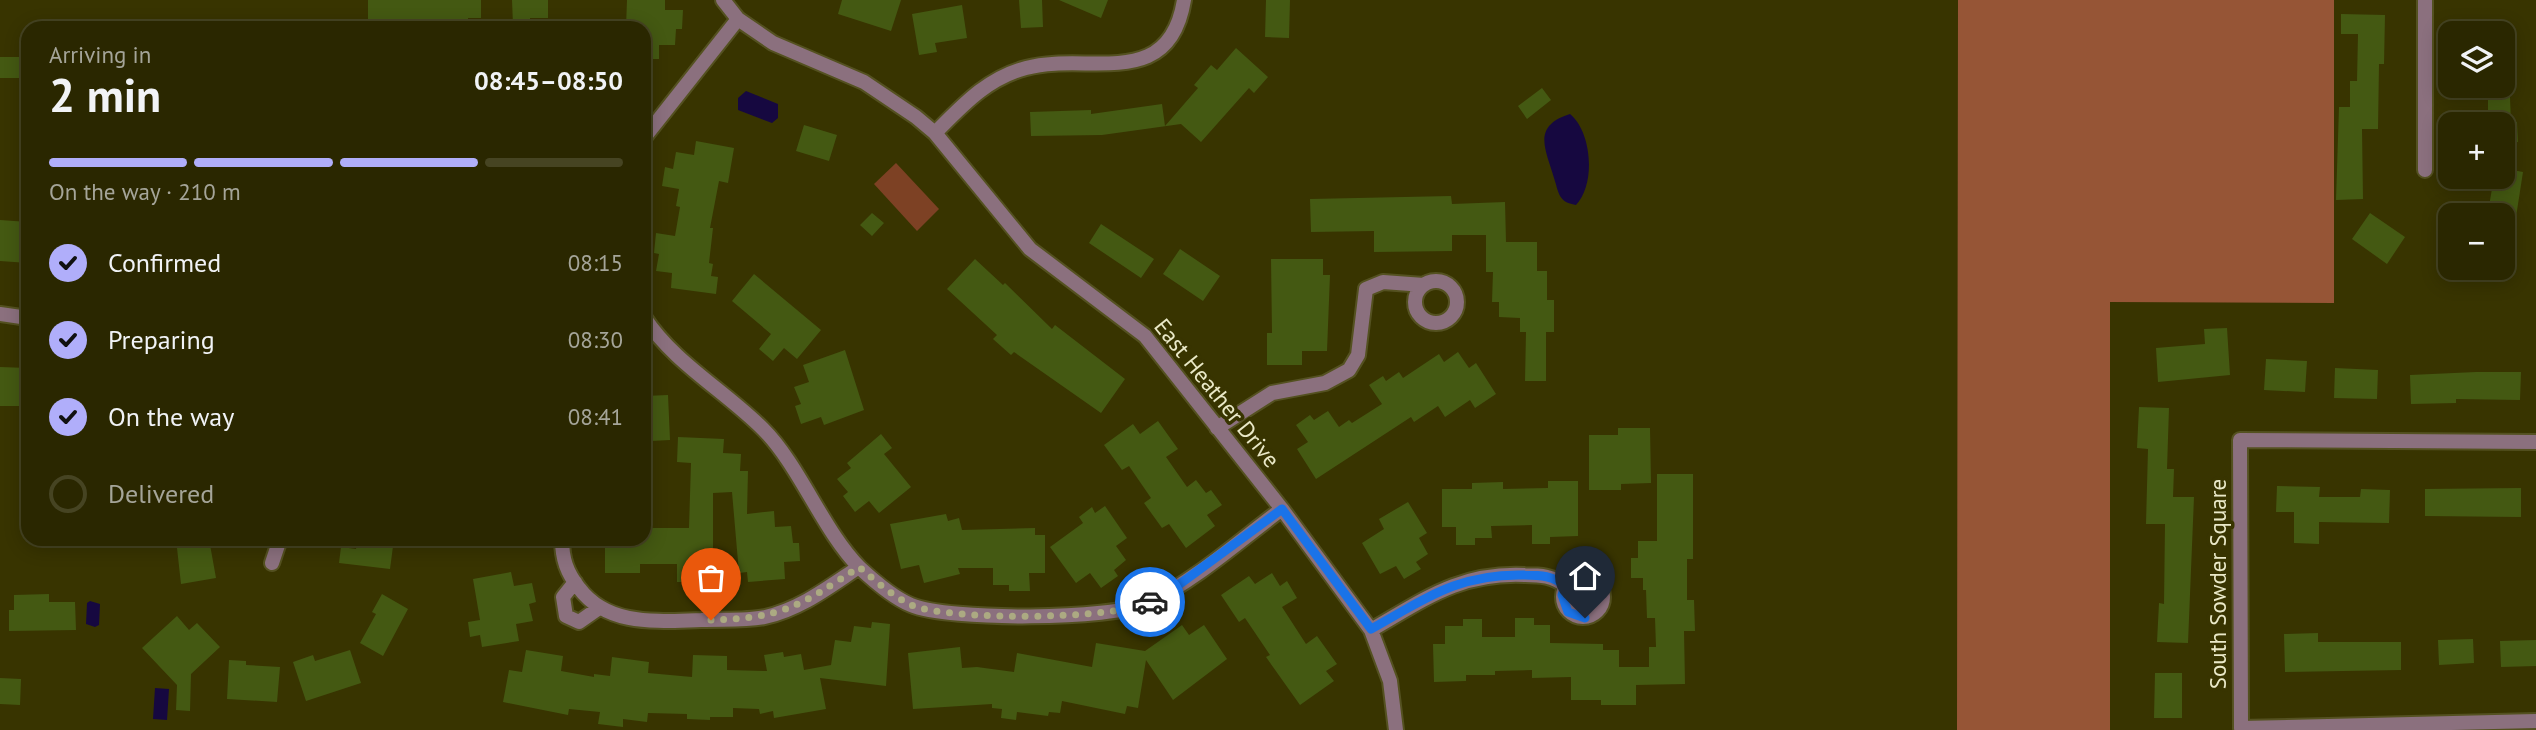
<!DOCTYPE html>
<html lang="en">
<head>
<meta charset="utf-8">
<style>
  body { margin:0; font-family:"PT Sans",sans-serif; background:#36330f; color:#f1f3f6; height:100vh; display:flex; flex-direction:column; font-size:26px; white-space:nowrap }
  * { box-sizing:border-box; margin:0 }
  p { font-size:23px; color:#a5a599 }
  .icon { flex:none; width:38px; height:38px; fill:none; stroke:currentColor; stroke-width:2; stroke-linecap:round; stroke-linejoin:round }
  .map { position:relative; flex:1; overflow:hidden }
  .drawer { position:absolute; left:21px; top:21px; width:630px; height:525px; display:flex; flex-direction:column; background:#2a2700; border-radius:21px; box-shadow:0 4px 18px #0003,0 0 0 2px #464422 }
  .drawer>* { flex:none }
  .tools { position:absolute; left:2438px; top:21px; display:grid; gap:14px }
  .tools a { display:grid; place-items:center; width:77px; height:77px; border-radius:14px; background:#2a2700; box-shadow:0 4px 18px #0003,0 0 0 2px #464422; font-size:35px }
  .pin { position:absolute; display:grid; place-items:center; width:60px; height:60px; color:#fff; margin:-72px -30px; border-radius:50% 50% 50% 0; rotate:-45deg; box-shadow:0 0 7px #0007 }
  .pin .icon { rotate:45deg }
  .courier { position:absolute; display:grid; place-items:center; width:70px; height:70px; margin:-35px; border:5px solid #1a73e8; border-radius:50%; background:#fff; color:#222; box-shadow:0 2px 9px #0007 }
  .overview em { font-style:normal; font-weight:700 }
  .overview div { display:flex; flex-direction:column-reverse }
  .overview { display:flex; align-items:center; justify-content:space-between; height:119px; padding:0 28px }
  h1 { font-size:46px; font-weight:700; line-height:52px }
  .bar { display:grid; grid-template-columns:repeat(4,1fr); gap:10px 7px; align-content:center; height:84px; padding:0 28px }
  .bar i { height:9px; border-radius:5px; background:#464422 }
  .bar .current { background:#b0aefa }
  .bar p { grid-column:span 4 }
  ol { padding:0 28px; list-style:none }
  li { display:flex; align-items:center; gap:21px; height:77px }
  li p { margin-inline-start:auto }
  li .icon { padding:7px; border-radius:50%; background:#b0aefa; color:#111; stroke-width:4 }
  li:last-child { color:#a5a599 }
  li i { width:38px; height:38px; border:4px solid #464422; border-radius:50% }
  .map>svg:first-child { display:block }
  .green { fill:#7d4124 }
  .forest { fill:#965536 }
  .water { fill:#160840 }
  .building { fill:#445912 }
  .lines { fill:none; stroke-linecap:round; stroke-linejoin:round }
  .minor-casing { stroke:#545120; stroke-width:18 }
  .minor { stroke:#8b707e; stroke-width:14 }
  .done { stroke:#acaa82; stroke-width:7; stroke-dasharray:0 12.6 }
  .route { stroke:#1a73e8; stroke-width:9 }
  .labels { text-anchor:middle; stroke-width:7; stroke-linejoin:round; paint-order:stroke }
  .street-label { font-size:23px; fill:#eae9c8; stroke:#383400 }
</style>
</head>
<body>
<div class="map">
<svg width="2536" height="730" viewBox="0 0 2536 730">
  <rect width="100%" height="100%" fill="#383400"/>
  <!-- green -->
  <path class="green" d="M896,163L939,209L917,231L874,184Z"/>
  <!-- forest -->
  <path class="forest" d="M1958,0H2334V303L2110,302V730H1957Z"/>
  <!-- water -->
  <path class="water" d="M746,91L778,104V118L772,123L738,110V98Z
    M1570,114C1592,132 1596,184 1576,205C1558,202 1559,193 1554,178C1546,150 1531,126 1570,114Z
    M90,601L100,604L99,625L95,627L86,624L87,603Z
    M155,688L169,689L167,720L153,719Z"/>
  <!-- building -->
  <path class="building" d="M368,0H481V18H468V28H434V21H368Z
    M512,0H548V18H530V25H513Z
    M627,0H665V10H683L682,29H676L675,45H659V59H644V28H626Z
    M842,0H901L891,31L838,14Z
    M1019,0H1042L1043,27L1021,28Z
    M1059,0H1108L1101,18Z
    M1266,0H1290L1289,38L1265,37Z
    M962,5L967,38L935,43L937,52L919,55L912,14Z
    M2341,14L2385,15L2384,64H2379L2378,129H2362L2363,199L2336,200L2339,107H2350V81H2357L2358,34H2341Z
    M1236,48L1268,77L1254,93L1249,88L1201,142L1181,124L1102,135L1031,136L1030,112L1091,110V114L1162,104L1165,126L1198,88L1194,85L1211,65L1217,70Z
    M0,57H28V78H0Z
    M1542,88L1551,100L1527,119L1518,106Z
    M2510,97L2511,122H2517L2518,142L2502,143V124H2488V98Z
    M804,125L837,135L829,161L796,151Z
    M696,141L734,148L728,183L719,181L710,228H713L709,263L713,264L711,276L718,277L716,294L671,288L672,273L656,271L659,254L654,253L656,233L675,236L680,207L676,206L679,189L662,186L665,167L673,169L676,152L694,155Z
    M2502,168L2523,172L2516,217L2488,212L2494,177H2502Z
    M1451,196L1452,204L1505,202L1506,242H1537V271H1547V300H1554V332H1546V381H1525L1526,332H1520V318L1499,317V302H1492L1493,272H1486V235H1452V251L1374,252V231L1311,232L1310,199Z
    M872,213L884,223L872,236L860,225Z
    M2370,213L2405,237L2387,264L2352,239Z
    M0,220L28,222V263L0,261Z
    M1101,224L1154,259L1141,278L1089,243Z
    M1180,249L1220,276L1203,301L1163,274Z
    M975,259L1003,285L1005,283L1052,329L1055,325L1125,379L1101,413L1014,352L1011,355L993,339L997,335L947,289Z
    M1271,259H1323V275H1330L1327,351H1302V365H1267V333H1272Z
    M754,274L821,330L797,359L784,348L773,361L759,349L771,334L732,301Z
    M2227,328L2230,375L2158,382L2156,348L2205,344L2204,329Z
    M845,350L864,410L824,425L821,417L801,424L795,406L801,404L794,387L809,382L803,365Z
    M1458,352L1469,368L1476,363L1496,394L1475,408L1470,400L1445,417L1438,406L1414,422L1411,417L1316,479L1297,449L1308,442L1296,425L1310,415L1314,420L1328,411L1339,427L1349,420L1352,423L1382,404L1369,385L1383,376L1386,381L1399,372L1403,378L1439,354L1444,362Z
    M2266,359L2307,361L2305,392L2264,390Z
    M0,367L28,368V406H0Z
    M2335,368L2378,370L2377,399L2334,398Z
    M2476,372H2521L2520,400L2456,399V403L2411,404L2410,375Z
    M668,395L670,440L651,441L650,431L644,432V396Z
    M2139,407L2169,408L2167,469H2174L2173,497H2194L2188,643L2157,642L2159,603L2164,604L2165,524H2146L2148,449L2137,448Z
    M1158,421L1178,449L1166,457L1187,487L1196,480L1206,493L1211,490L1222,505L1207,515L1215,526L1186,548L1169,524L1162,528L1144,503L1151,498L1129,466L1122,470L1104,445L1133,424L1140,434Z
    M1618,428H1650L1651,483L1621,484V490H1589V435H1618Z
    M881,434L892,448L884,454L911,487L879,513L869,501L855,512L843,496L848,492L837,479L851,468L847,463Z
    M678,437L724,439L723,453L741,454L740,471H748L747,514L774,511L775,527L791,526L793,543H799L800,561L784,562L785,579L748,582L747,572L739,573L732,492L713,493V590H695V582H677V564H640V573H605V539H644V528H689L691,463L677,462Z
    M1657,474H1693V559H1687V600H1694L1695,631H1684L1685,684L1636,685V705H1601V700H1571V677L1532,678V670L1495,671V675H1466V681L1434,682L1433,644H1445V626H1463V619H1482V637H1515V618H1534V625H1550V643L1603,644V650H1619V667H1649V647H1656L1655,618H1647L1646,590H1643V578H1631V558H1638V541H1657Z
    M1548,481H1578V536L1550,537V544H1532V525L1491,526L1492,538H1475V545H1456V527H1442V489H1472V483L1503,482V489L1548,488Z
    M2277,486L2320,487L2319,497H2360L2361,489L2390,490L2389,523L2319,522V544L2294,543V512H2276Z
    M2521,488V517L2425,516V489Z
    M1408,502L1427,533L1419,538L1428,554L1416,562L1421,569L1404,579L1396,566L1380,574L1362,543L1384,529L1379,519Z
    M1105,506L1127,538L1116,546L1126,560L1114,570L1118,576L1101,588L1090,573L1076,583L1050,547L1083,523L1079,517L1092,507L1095,513Z
    M946,514L948,521L959,518L962,530L1035,528V535H1045V573H1029L1030,591H1009V585H993V568H958L960,574L924,583L919,565L901,569L890,524Z
    M176,539H209L216,578L181,584Z
    M357,539H394L390,569L339,563L341,547L356,549Z
    M511,572L514,586L532,583L536,602L529,604L533,621L516,624L519,641L482,647L480,635L470,637L468,622L480,620L473,579Z
    M1272,573L1280,586L1287,581L1297,598L1282,607L1306,644L1317,636L1337,664L1326,671L1334,681L1300,705L1266,657L1270,655L1245,618L1239,622L1221,595L1249,576L1255,584Z
    M49,594V602H75L76,630L9,631V610H14V595Z
    M382,594L408,609L383,656L360,643L376,614L372,612Z
    M177,616L189,630L197,623L220,647L191,674L190,711L176,710L177,685L142,648Z
    M872,622L890,624L886,686L820,678L826,709L774,718L773,711L760,714L759,709L733,708V717H710V720L687,719V714L648,713L647,722L623,719V727L598,724L600,712L569,709L568,715L503,702L509,670L522,672L526,650L563,656L561,671L594,677V674L610,676L612,657L649,662L648,673L692,677L693,655L727,656V670L767,671L764,655L783,652L784,657L801,654L804,670L831,665L835,640L851,642L854,626L871,628Z
    M1182,625L1189,635L1204,625L1227,659L1173,700L1146,660L1138,708L1127,706L1125,714L1062,701L1060,713L1049,712L1048,716L1017,712L1016,720L1001,718L1002,709L992,708V704L913,709L908,653L960,647L962,668L977,667L1014,672L1017,653L1092,667L1096,643L1145,651Z
    M2318,633V642H2401V670L2285,672L2284,634Z
    M2473,639L2474,663L2439,665L2438,640Z
    M2536,640V666L2501,667L2500,641Z
    M350,650L361,683L306,701L293,662L313,655L315,661Z
    M229,660L246,661V665L280,667L277,702L227,699Z
    M2155,673H2182V718H2154Z
    M0,678L21,679L20,705L0,704Z"/>
  <g class="lines">
    <defs>
      <path id="minor" d="M723,0L738,19L773,43L864,82L916,117L935,133L1030,249L1145,336L1282,509L1371,630L1390,681L1396,730
        M2425,0V170
        M935,133C962,106 987,78 1026,68C1087,51 1169,93 1184,0
        M644,138L738,19
        M1415 302a21 21 0 1 1 42 0a21 21 0 1 1-42 0Z
        M0,314L28,318
        M644,317C674,363 724,390 763,429C800,466 823,531 860,568C874,581 894,598 911,605C949,621 1111,620 1148,603C1196,580 1239,541 1282,509
        M1217,428L1272,393L1325,383L1349,370L1358,355L1366,289L1383,282L1424,285
        M2536,442L2240,440L2241,728L2536,721
        M562,539C562,559 567,573 579,588C608,627 658,621 701,620C722,619 745,621 765,617C801,609 830,586 859,567
        M272,563L280,539
        M1563 597a20 20 0 1 1 40 0a20 20 0 1 1-40 0Z
        M575,582L563,597L566,616L579,622L599,608
        M1371,630C1425,599 1460,572 1525,575C1540,575 1554,576 1565,586"/>
    </defs>
    <!-- minor casing -->
    <use href="#minor" class="minor-casing"/>
    <!-- minor -->
    <use href="#minor" class="minor"/>
  </g>
  <g class="lines">
    <!-- done -->
    <path class="done" d="M711,620C783,618 800,606 859,567C875,580 892,596 911,605C948,621 1115,620 1150,602"/>
    <!-- route -->
    <path class="route" d="M1150,602L1177,586L1282,509L1371,629C1425,599 1459,573 1525,575C1540,575 1554,576 1565,586L1562,595L1568,612L1585,618"/>
  </g>
  <g class="labels">
    <!-- street labels -->
    <g class="street-label">
      <text transform="translate(1217 393) rotate(51)" y="8">East Heather Drive</text>
      <text transform="translate(2218 584) rotate(-90)" y="8">South Sowder Square</text>
    </g>
  </g>
</svg>
<div class="tools">
<a><svg class="icon" aria-label="layers" viewBox="0 0 24 24"><path d="M12 4l9 5-9 5-9-5zM3 14l9 5 9-5"/></svg></a>
<a>+</a>
<a>−</a>
</div>
<div class="pin" style="left:711px;top:620px;background:#ea580c"><svg class="icon" aria-label="bag" viewBox="0 0 24 24"><path d="M5 8h14l-1 12H6zM9 8a3 3 0 0 1 6 0"/></svg></div>
<div class="pin" style="left:1585px;top:618px;background:#1f2937"><svg class="icon" aria-label="home" viewBox="0 0 24 24"><path d="M3 11l9-7 9 7M6 9v11h12V9"/></svg></div>
<div class="courier" style="left:1150px;top:602px"><svg class="icon" aria-label="car" viewBox="0 0 24 24"><path d="M5 17H2v-5l4-1 3-4h7l3 4 3 1v5h-3M9 17h6M6 11h13"/><circle cx="7" cy="17" r="2"/><circle cx="17" cy="17" r="2"/></svg></div>
<section class="drawer">
<div class="overview"><div><h1>2 min</h1><p>Arriving in</p></div><em>08:45–08:50</em></div>
<div class="bar"><i class="current"></i><i class="current"></i><i class="current"></i><i></i><p>On the way · 210 m</p></div>
<ol>
<li><svg class="icon" aria-label="check" viewBox="0 0 24 24"><path d="M5 12l5 5 9-10"/></svg>Confirmed<p>08:15</p></li>
<li><svg class="icon" aria-label="check" viewBox="0 0 24 24"><path d="M5 12l5 5 9-10"/></svg>Preparing<p>08:30</p></li>
<li><svg class="icon" aria-label="check" viewBox="0 0 24 24"><path d="M5 12l5 5 9-10"/></svg>On the way<p>08:41</p></li>
<li><i></i>Delivered</li>
</ol>
</section>
</div>
</body>
</html>
